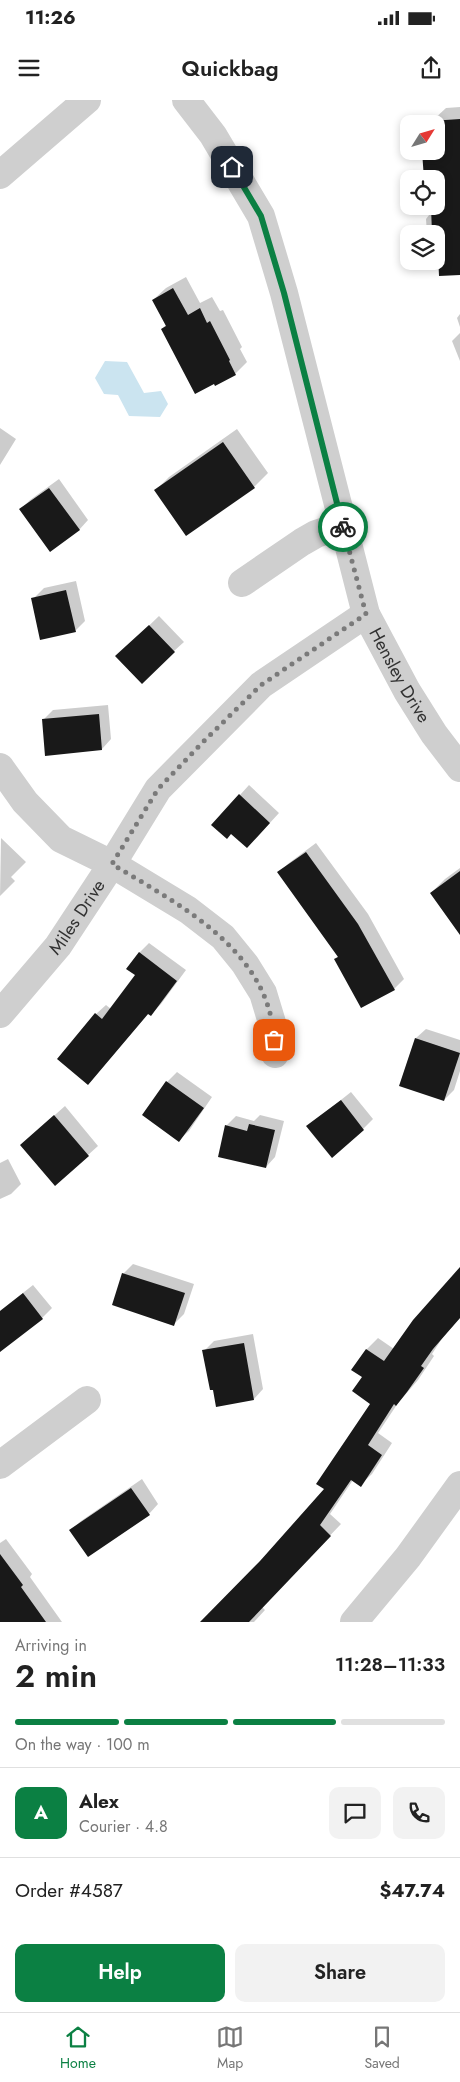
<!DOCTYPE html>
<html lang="en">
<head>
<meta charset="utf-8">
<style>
  body { margin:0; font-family:Jost,sans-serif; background:#f2f2f2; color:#222; height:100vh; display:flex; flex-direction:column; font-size:19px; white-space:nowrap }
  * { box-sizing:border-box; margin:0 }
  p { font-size:16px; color:#767676 }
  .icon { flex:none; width:28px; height:28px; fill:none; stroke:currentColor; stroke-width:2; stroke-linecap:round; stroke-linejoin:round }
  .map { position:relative; height:1522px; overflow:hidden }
  .drawer { display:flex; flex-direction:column; background:#fff; flex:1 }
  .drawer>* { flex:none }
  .needle { width:32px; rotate:53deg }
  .fabs { position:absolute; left:400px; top:15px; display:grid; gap:10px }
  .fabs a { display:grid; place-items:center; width:45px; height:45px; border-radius:10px; background:#fff; box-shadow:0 2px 8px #0003; font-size:25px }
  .pin { position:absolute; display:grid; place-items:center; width:42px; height:42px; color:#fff; margin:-21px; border-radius:10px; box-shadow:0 2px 8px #0006 }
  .courier { position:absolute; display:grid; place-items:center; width:50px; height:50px; margin:-25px; border:4px solid #0b8043; border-radius:50%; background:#fff; color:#222; box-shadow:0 1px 6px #0007 }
  .summary em { font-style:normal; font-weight:600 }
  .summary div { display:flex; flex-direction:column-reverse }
  .summary { display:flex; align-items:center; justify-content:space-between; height:85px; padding:0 15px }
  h1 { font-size:32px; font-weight:600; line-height:38px }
  .bar { display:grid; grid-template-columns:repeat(4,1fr); gap:8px 5px; align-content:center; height:60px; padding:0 15px }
  .bar i { height:6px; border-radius:4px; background:#e0e0e0 }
  .bar .on { background:#0b8043 }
  .bar p { grid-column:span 4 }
  .line { display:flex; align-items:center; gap:12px; padding:0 15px; border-top:1px solid #e0e0e0 }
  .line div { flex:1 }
  .round { display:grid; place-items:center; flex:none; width:52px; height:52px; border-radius:10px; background:#f2f2f2 }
  .primary-button { display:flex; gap:10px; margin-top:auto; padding:10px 15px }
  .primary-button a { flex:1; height:58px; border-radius:10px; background:#0b8043; color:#fff; font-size:20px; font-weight:600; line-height:58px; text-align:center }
  .primary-button a+a { background:#f2f2f2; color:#222 }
  .status { display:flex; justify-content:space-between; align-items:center; height:35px; padding:0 25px; background:#fff; direction:ltr }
  .status svg { height:14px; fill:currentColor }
  header { display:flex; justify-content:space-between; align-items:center; height:65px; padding:0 15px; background:#fff; font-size:22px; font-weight:600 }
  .tabs { display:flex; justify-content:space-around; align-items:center; height:70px; border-top:1px solid #e0e0e0; background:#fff; font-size:14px; color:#767676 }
  .tabs a { display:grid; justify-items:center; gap:2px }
  .tabs .on { color:#0b8043 }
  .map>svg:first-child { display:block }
  .water { fill:#cbe4f0 }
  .shadow { fill:#0003 }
  .building { fill:#191919 }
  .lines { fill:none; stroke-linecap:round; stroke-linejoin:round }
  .minor { stroke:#cfcfcf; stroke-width:28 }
  .done { stroke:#7a7a7a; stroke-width:5; stroke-dasharray:0 9 }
  .route { stroke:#0b8043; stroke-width:6 }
  .labels { text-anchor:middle; stroke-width:5; stroke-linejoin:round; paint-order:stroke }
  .street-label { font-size:18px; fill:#323232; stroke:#fff }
</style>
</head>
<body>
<div class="status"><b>11:26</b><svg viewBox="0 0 49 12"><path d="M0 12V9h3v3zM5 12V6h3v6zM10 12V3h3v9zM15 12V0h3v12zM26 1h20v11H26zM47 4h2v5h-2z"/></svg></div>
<header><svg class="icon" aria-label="menu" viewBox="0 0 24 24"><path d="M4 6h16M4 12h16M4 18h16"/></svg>Quickbag<svg class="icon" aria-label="share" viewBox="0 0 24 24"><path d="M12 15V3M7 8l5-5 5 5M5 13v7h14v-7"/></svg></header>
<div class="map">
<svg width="460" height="1522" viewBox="0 0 460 1522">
  <rect width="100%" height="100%" fill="#fff"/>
  <!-- water -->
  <path class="water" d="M105,261L127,262L144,293L161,291L168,304L160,317L129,316L118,295L104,294L95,278Z"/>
  <!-- shadow -->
  <path class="shadow" d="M460,7V174L436,134H427L426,119L436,106V24L432,21L446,8Z
    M186,177L200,203L212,197L220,211L223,210L242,247L240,249L247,262L235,274L162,229L167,224L153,200L166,188Z
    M460,214V227L457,218Z
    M460,233V261L452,241Z
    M0,328L16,339L0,365Z
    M237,329L268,373L254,387L186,434L156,390L169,377Z
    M59,379L88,420L79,430L21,409L30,400Z
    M76,481L85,521L76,530L34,498L44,488Z
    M159,516L184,542L174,551L131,543Z
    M108,605L111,639L102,649L43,620L53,610Z
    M249,685L279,713L257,737L240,695Z
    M1,738L26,762L11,777L15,781L0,796Z
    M316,743L368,814L404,879L394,889L335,860L339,855L279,772L289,763Z
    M460,768V832L431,793L445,779Z
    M149,843L186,870L161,904L151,914L149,913L88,984L96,914L106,905L111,909L137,875L139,853Z
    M426,929L460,940V971L454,990L444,1000L416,938Z
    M177,972L212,997L189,1031L179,1040L143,1015L167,982Z
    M351,992L373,1019L363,1029L308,1026Z
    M65,1006L98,1046L88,1055L21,1045Z
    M260,1015L284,1021L275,1057L266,1067L226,1026L236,1016L254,1021Z
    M8,1059L21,1084L11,1094L0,1099V1063Z
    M133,1164L194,1184L184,1214L174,1224L123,1174Z
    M460,1168V1218L443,1237L432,1254L434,1256L418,1280L398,1303L378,1333L392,1343L372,1374L360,1385L353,1380L330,1414L341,1424L262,1507L265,1510L254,1522H202L261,1462L326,1389L372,1303L364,1276L353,1270L367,1249L378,1238L394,1249Z
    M33,1185L52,1208L42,1218L0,1244V1211Z
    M253,1234L263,1289L254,1299L214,1289L204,1251L214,1241Z
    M142,1379L158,1404L149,1414L71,1430L81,1421Z
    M6,1439L32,1474L30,1477L62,1522H6L0,1513V1443Z"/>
  <!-- building -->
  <path class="building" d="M460,19V175L439,176L438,154H436V134H432L431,106H436V79H424L422,51H436V24H431V21Z
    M173,188L188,215L200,208L207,223L210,221L230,260L229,261L236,275L215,286L214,284L195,294L161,229L166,226L152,200Z
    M223,342L255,388L186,436L154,390Z
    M49,388L80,430L50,452L19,409Z
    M66,490L76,532L40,540L31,498Z
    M149,525L175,552L142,584L115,556Z
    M99,614L102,650L45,656L42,619Z
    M239,694L270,723L247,748L231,734L227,739L211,725Z
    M306,752L358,824L395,890L361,908L334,859L338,857L277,772Z
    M460,771V835L430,793Z
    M139,852L177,881L151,916L148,914L88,985L57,959L95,913L102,919L135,875L126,869Z
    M415,938L460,953L444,1001L399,986Z
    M166,981L204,1008L179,1042L142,1015Z
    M341,1000L364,1030L332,1058L306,1026Z
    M54,1015L89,1056L55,1086L20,1045Z
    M249,1024L275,1030L266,1068L218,1057L225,1025L247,1031Z
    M460,1167V1218L433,1249L421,1266L424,1268L407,1292L396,1306L394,1304L368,1345L382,1355L361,1387L351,1380L320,1425L331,1436L249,1522H200L260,1461L324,1389L316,1384L370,1304L352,1291L362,1277L351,1270L366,1249L384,1261L413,1220Z
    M122,1173L185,1193L174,1226L112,1205Z
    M23,1193L43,1219L0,1252V1211Z
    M244,1243L254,1300L216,1307L213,1290H210L202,1250Z
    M131,1388L150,1415L88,1457L69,1430Z
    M0,1454L23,1485L21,1487L46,1522H0Z"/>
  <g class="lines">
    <!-- minor -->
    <g class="minor">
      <path id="s1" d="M186,0L213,35L261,116L284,193L366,514L407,591L434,634L460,668"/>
      <path d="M0,75L87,0"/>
      <path d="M242,483L302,442L316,434L343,425"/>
      <path d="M0,667L25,702L61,739L112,764L188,810L223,837L245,864L263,893L273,926L275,954"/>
      <path id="s2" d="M0,914L58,846L112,764L158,689L261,585L366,514"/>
      <path d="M0,1365L87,1300"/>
      <path d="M354,1522L408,1457L460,1385"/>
    </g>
  </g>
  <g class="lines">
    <!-- done -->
    <path class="done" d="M274,940C270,850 179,805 112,764L158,689L203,642L261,585L366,514L343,427"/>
    <!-- route -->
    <path class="route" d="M232,67L261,116L284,193L343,427"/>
  </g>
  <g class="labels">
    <!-- street labels -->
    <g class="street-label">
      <text dy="6" stroke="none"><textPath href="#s1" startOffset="620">Hensley Drive</textPath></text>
      <text dy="6" stroke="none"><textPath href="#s2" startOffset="124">Miles Drive</textPath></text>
    </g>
  </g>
</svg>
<div class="fabs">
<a><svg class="needle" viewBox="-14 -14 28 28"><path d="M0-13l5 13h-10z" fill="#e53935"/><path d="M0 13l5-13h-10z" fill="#767676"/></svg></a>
<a><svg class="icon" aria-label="locate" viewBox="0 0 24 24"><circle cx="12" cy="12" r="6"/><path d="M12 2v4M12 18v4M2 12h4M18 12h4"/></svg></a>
<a><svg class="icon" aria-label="layers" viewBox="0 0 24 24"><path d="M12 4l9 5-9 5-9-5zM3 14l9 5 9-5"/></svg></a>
</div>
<div class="pin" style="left:274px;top:940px;background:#ea580c"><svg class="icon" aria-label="bag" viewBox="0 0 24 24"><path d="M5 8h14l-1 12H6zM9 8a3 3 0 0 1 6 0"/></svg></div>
<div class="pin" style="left:232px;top:67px;background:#1f2937"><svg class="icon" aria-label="home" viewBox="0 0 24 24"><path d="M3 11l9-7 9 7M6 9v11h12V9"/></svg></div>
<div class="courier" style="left:343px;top:427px"><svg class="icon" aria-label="bike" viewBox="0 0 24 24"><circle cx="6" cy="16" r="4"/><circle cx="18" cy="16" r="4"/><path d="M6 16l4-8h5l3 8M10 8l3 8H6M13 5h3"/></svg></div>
</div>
<section class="drawer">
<div class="summary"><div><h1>2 min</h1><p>Arriving in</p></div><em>11:28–11:33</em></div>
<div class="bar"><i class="on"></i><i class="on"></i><i class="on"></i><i></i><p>On the way · 100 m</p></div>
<div class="line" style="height:90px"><b class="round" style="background:#0b8043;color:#fff">A</b><div><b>Alex</b><p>Courier · 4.8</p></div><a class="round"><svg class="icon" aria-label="chat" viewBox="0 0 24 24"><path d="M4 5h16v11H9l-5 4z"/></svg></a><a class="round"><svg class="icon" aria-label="phone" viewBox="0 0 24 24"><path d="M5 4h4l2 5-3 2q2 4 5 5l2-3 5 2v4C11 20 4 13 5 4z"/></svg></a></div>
<div class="line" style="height:65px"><div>Order #4587</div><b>$47.74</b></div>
<div class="primary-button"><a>Help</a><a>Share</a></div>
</section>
<nav class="tabs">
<a class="on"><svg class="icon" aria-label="home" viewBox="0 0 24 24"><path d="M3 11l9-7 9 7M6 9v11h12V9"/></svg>Home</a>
<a><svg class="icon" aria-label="map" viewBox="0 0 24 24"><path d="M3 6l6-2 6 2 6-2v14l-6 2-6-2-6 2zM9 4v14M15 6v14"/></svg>Map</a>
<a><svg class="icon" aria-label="saved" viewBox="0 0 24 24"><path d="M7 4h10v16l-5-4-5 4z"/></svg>Saved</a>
</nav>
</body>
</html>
